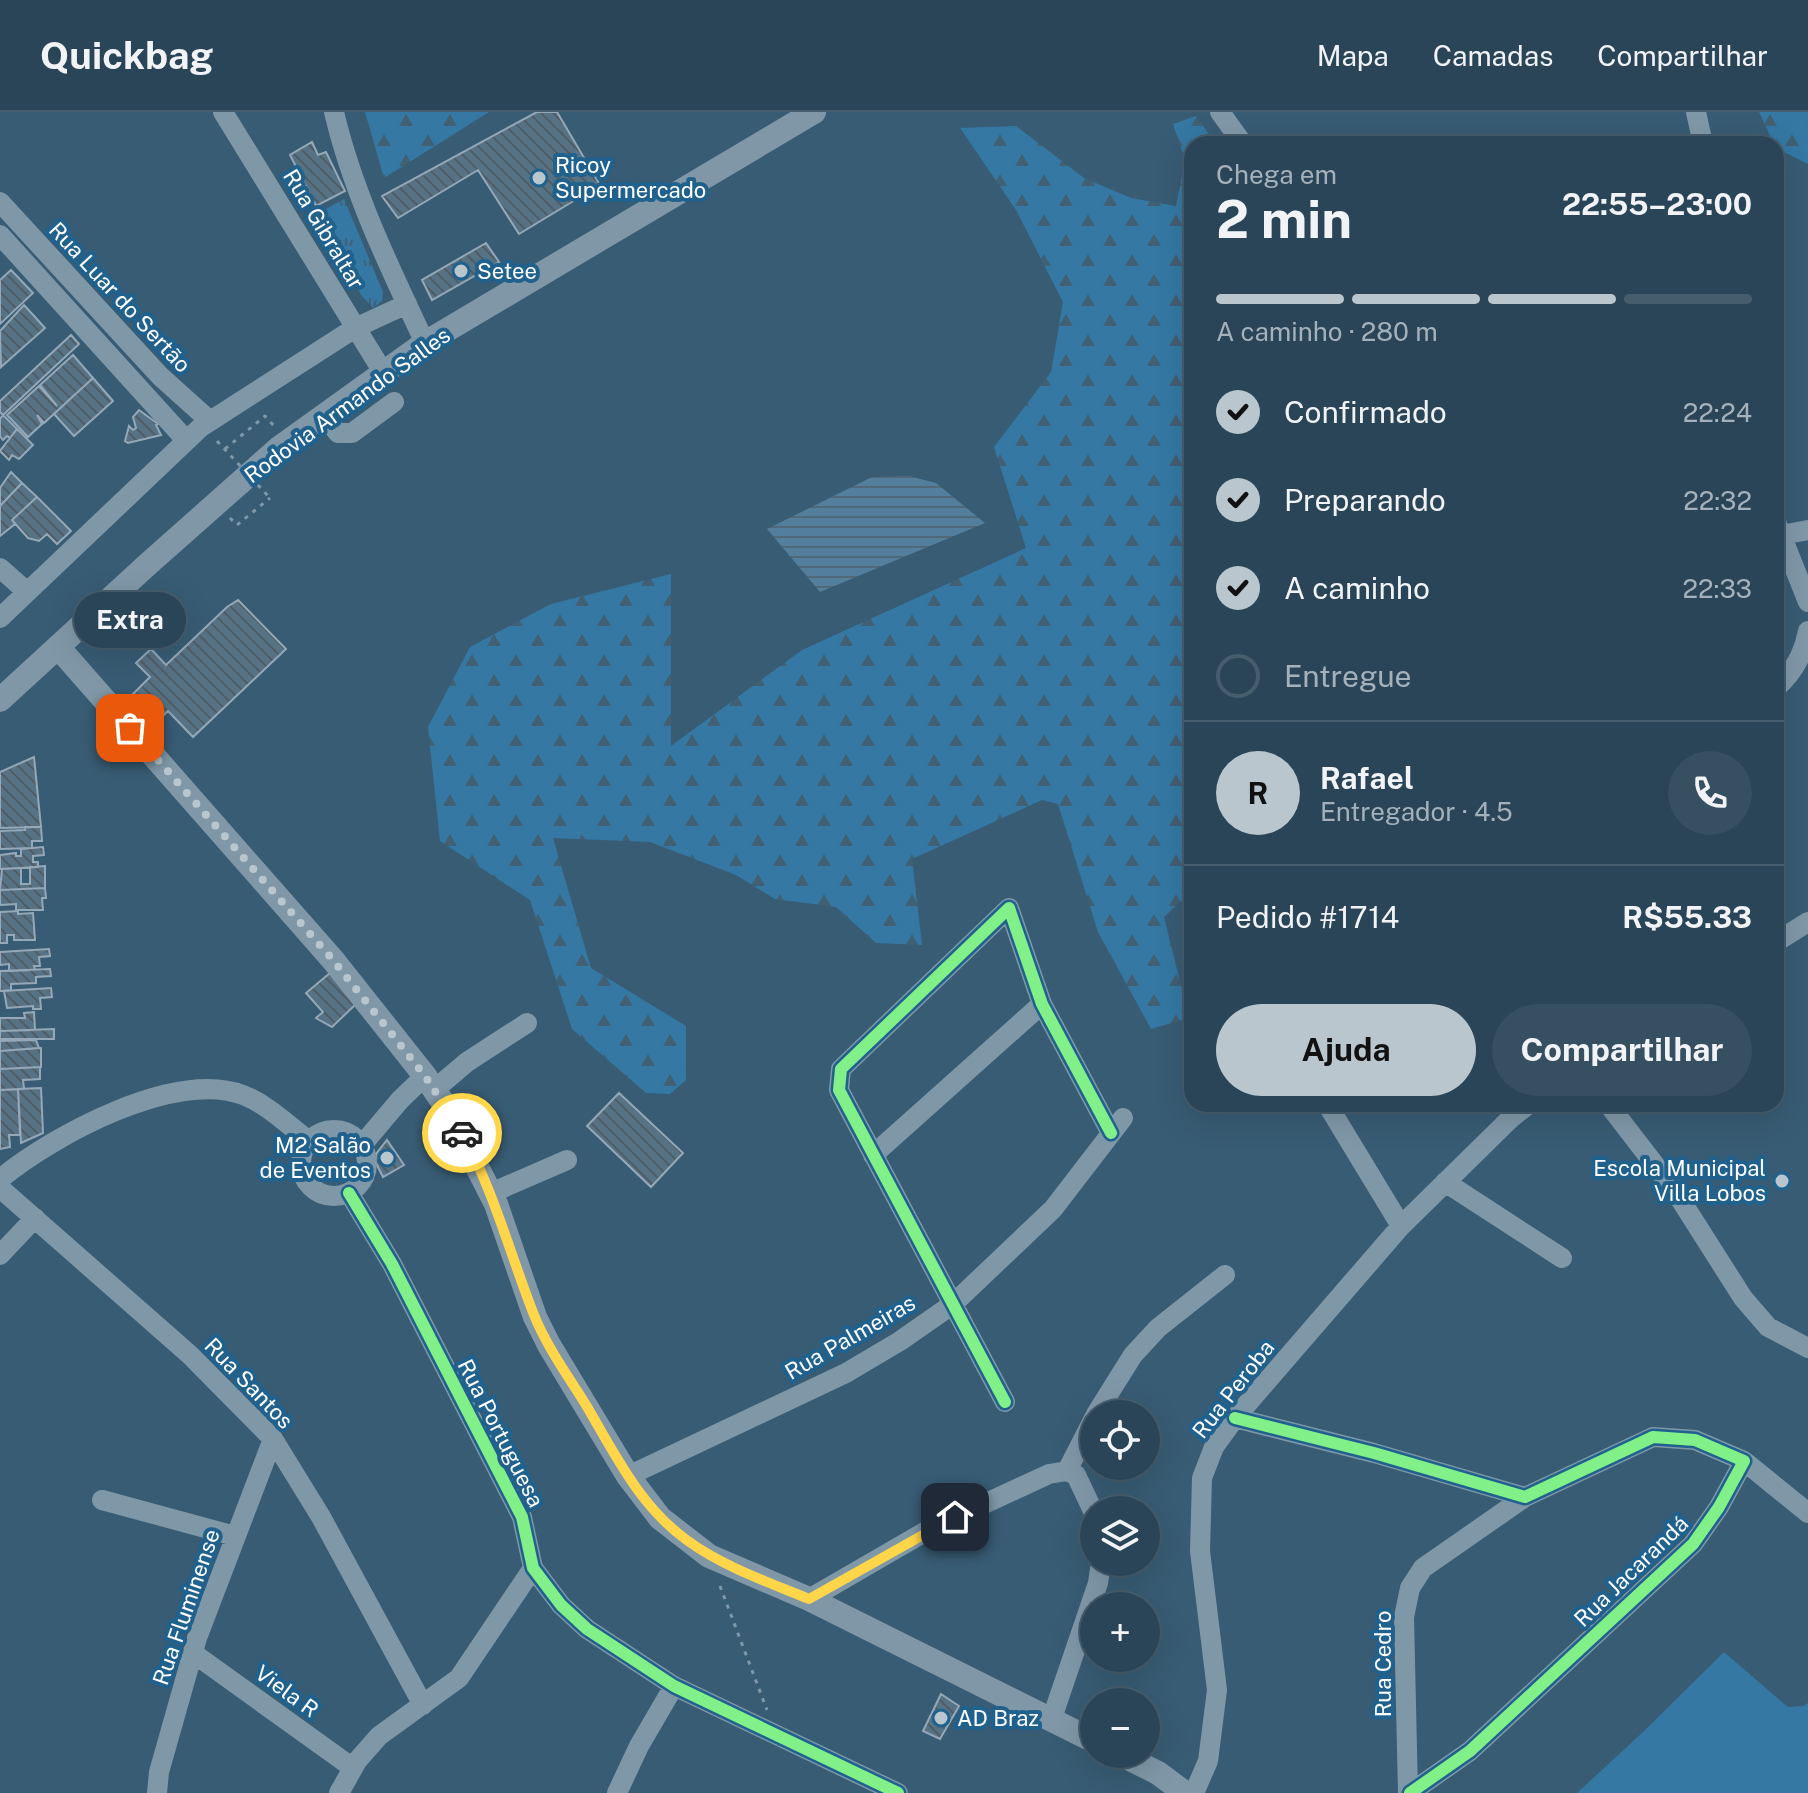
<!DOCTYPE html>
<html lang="pt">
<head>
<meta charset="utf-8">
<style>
  body { margin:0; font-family:"Public Sans",sans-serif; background:#364f61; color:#f1f3f6; height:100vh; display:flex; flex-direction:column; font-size:30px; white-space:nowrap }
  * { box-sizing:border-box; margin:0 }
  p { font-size:26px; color:#a5b1ba }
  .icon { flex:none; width:44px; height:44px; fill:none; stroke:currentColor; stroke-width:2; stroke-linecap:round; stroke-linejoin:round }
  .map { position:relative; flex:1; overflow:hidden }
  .details { position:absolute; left:1184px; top:24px; width:600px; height:976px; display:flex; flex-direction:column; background:#2a4557; border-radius:24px; box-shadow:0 8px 32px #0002,0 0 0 2px #465d6d }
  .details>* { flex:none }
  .tools { position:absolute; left:1080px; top:1288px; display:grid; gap:16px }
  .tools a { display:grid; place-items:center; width:80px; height:80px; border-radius:50%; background:#2a4557; box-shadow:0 8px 32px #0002,0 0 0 2px #465d6d; font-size:40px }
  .pin { position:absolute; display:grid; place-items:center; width:68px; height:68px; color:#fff; margin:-34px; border-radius:16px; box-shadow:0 4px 12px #0006 }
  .courier { position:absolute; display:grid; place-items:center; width:80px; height:80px; margin:-40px; border:6px solid #ffd54a; border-radius:50%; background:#fff; color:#222; box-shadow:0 2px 10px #0007 }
  .bubble { position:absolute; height:56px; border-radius:28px; background:#2a4557; box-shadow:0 8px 32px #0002,0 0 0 2px #465d6d; font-size:26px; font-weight:700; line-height:56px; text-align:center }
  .headline em { font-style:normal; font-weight:700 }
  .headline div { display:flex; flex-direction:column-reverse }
  .headline { display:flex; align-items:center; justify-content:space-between; height:136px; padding:0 32px }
  h1 { font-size:52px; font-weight:700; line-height:60px }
  .bar { display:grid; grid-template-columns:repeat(4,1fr); gap:12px 8px; align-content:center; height:96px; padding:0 32px }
  .bar i { height:10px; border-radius:6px; background:#465d6d }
  .bar .current { background:#b9c6ce }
  .bar p { grid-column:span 4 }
  .line { display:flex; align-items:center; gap:20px; padding:0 32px; border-top:2px solid #465d6d }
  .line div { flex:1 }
  .round { display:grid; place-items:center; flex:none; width:84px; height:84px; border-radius:42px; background:#364f61 }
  ol { padding:0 32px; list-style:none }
  li { display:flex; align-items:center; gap:24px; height:88px }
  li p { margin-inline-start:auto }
  li .icon { padding:8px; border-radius:50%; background:#b9c6ce; color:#111; stroke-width:4 }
  li:last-child { color:#a5b1ba }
  li i { width:44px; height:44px; border:4px solid #465d6d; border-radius:50% }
  .primary-button { display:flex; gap:16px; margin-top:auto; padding:16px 32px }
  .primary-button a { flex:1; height:92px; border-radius:48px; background:#b9c6ce; color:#111; font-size:32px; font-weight:700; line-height:92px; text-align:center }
  .primary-button a+a { background:#364f61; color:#f1f3f6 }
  header { display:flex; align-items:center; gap:48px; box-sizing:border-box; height:112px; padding:0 40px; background:#2a4557; border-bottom:2px solid #465d6d }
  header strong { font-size:38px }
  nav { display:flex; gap:44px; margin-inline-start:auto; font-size:28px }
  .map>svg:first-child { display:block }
  .green { fill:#3478a3 }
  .forest { fill:url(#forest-firs) }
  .park { fill:url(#park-tufts) }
  .water { fill:url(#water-rules) }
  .building { fill:url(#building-back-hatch); stroke:#94a8b7; stroke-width:2 }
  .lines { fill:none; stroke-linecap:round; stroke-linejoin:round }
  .path { stroke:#7f98a8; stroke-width:3; stroke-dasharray:4 6; stroke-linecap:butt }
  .minor { stroke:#7f98a8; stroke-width:20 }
  .major { stroke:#7f97a7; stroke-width:24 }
  .path-bridge { stroke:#7f98a8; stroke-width:3; stroke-dasharray:4 6; stroke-linecap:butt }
  .cycleway-casing { stroke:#20618d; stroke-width:17 }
  .cycleway { stroke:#82f089; stroke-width:12 }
  .done { stroke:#b9c6ce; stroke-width:8; stroke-dasharray:0 14.4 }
  .route { stroke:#ffd54a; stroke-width:10 }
  .poi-dot { fill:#b9c6ce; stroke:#20618d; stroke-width:3 }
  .labels { text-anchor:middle; stroke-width:8; stroke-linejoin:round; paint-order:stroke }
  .poi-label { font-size:22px; fill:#fff; stroke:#20618d; text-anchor:start }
  .street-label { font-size:22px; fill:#fff; stroke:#20618d }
</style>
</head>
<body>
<header>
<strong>Quickbag</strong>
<nav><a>Mapa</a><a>Camadas</a><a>Compartilhar</a></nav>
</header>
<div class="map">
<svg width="1808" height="1681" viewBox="0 0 1808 1681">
  <defs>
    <pattern id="forest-firs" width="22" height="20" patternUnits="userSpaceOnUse" patternTransform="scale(2)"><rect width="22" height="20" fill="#3478a3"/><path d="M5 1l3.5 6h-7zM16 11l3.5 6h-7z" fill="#416073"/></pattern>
    <pattern id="park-tufts" width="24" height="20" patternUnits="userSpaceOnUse" patternTransform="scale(2)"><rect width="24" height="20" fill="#3478a3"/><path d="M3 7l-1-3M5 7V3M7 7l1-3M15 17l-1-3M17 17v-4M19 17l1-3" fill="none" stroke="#416073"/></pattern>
    <pattern id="water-rules" width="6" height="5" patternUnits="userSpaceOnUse" patternTransform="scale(2)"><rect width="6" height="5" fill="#537f9c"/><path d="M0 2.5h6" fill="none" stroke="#506878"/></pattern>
    <pattern id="building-back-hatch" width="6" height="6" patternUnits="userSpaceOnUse" patternTransform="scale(2)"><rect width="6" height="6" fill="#567386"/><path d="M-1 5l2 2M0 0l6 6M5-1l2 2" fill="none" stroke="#505c63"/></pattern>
  </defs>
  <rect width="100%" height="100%" fill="#385c74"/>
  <!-- green -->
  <path class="green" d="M1724,1540L1788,1595L1803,1594L1808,1591V1681H1577L1643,1620Z"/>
  <!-- forest -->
  <path class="forest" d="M365,0H489L384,66Z
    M1759,0H1808V52L1776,36Z
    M1196,4L1216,32H1192V779L1164,805L1189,906L1151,917L1098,820L1058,692L1042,688L912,747L922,833L876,831L836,795L775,787L736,763L650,730L553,726L591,856L686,914V968L670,982L646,981L572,917L530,788L440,729L428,615L470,535L551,492L671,462V634L802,538L1026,436L994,335L1051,260L1063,190L1016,98L960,16L1016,14L1084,66L1131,86L1176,94L1185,48L1173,12Z"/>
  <!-- park -->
  <path class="park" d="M344,87L383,180L382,189L373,196L361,183L321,100Z"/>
  <!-- water -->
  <path class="water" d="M909,364L936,371L985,411L820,480L767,417L872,365Z"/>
  <!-- building -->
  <path class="building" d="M537,0H557L600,73L519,122L478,58L398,106L382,84Z
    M312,30L318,43L326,40L345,79L316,94L290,43Z
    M486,131L499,150L432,188L422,168Z
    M11,158L33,181L0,212V168Z
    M24,193L45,216L1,255L0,219Z
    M71,223L79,232L3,303L0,300V289Z
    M73,243L93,266L44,311L37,303L42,312L28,325L7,303L39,274L57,294L40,273Z
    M93,266L113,289L74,324L54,302Z
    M139,298L158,312L156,313L161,323L128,331L125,329L129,314L133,318L136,316L133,305Z
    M3,303L17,317L10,326L7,324L3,328L0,324V307Z
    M17,317L33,333L19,347L12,343L9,348L0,339Z
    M11,360L22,371L0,394V376Z
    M22,371L37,385L12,408L15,412L0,424V394Z
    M37,385L71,419L57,432L47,422L39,429L28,426L12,408Z
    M238,488L286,537L193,625L168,599L152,614L127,588L150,565L136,551L151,537L166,553L227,495Z
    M34,645L41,715L0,716V660Z
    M25,715H41L42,729H32V736L0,737V719L25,718Z
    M43,735L44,743L33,744V750H38V755L0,757V743L16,741V744H21V737Z
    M45,754V776L0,778L2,757L21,756V772H30V755Z
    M45,776L46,786H42L43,798H16V792L0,793V778Z
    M18,799V802L33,801L35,828H14V823H7V831H0V800Z
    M49,837L50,844L39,845L40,854H34L35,858L9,859V852L0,853V840Z
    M50,857L51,864L36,865V871L11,872V878L0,879V859Z
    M330,861L356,892L332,915L316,906L323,900L306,881Z
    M51,876L52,885L40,886L41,897H33V894L7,896L4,879Z
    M34,900L35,918L0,919V906H25L24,901Z
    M54,917V927H0V919Z
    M36,928L39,936L0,939V929Z
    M41,936V955L0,957V939Z
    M40,955V967L23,968L24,977L0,978V957Z
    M41,976L43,1021L21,1031L18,977Z
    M18,977L20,1023H9L10,1035L0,1037V978Z
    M619,981L683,1041L651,1075L587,1014Z
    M387,1028L404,1053L383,1065L375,1049L376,1042Z
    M941,1582L959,1594L940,1627L923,1619Z"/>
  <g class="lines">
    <!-- path -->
    <path class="path" d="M225,337L265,304L275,315
      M230,406L237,413L270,386
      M720,1474L767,1598"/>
    <!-- minor -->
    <path class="minor" d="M223,0L383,260
      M334,0C353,81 390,156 425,231
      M1220,0L1243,32
      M1696,0L1703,32
      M0,90L160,264L210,309
      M0,123L186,328
      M324,304L338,321H352L394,290
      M1776,410L1808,490
      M1781,423L1808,418
      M0,456L26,479
      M0,506L201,315L355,216L407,192
      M1776,576C1793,561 1804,541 1808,519
      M1776,830L1808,810
      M434,978L467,950L527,911
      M1327,992L1401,1114
      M1608,992L1675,1079L1743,1186L1768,1215L1808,1236
      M301 1051a33 33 0 1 1 66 0a33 33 0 1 1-66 0Z
      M362,1033L400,988L425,964
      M873,1043L1042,892
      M0,1067C52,1024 175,957 243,983C267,992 289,1014 309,1029
      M1445,1070L1562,1146
      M0,1076L190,1243L273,1327L321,1405L423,1593
      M349,1081L392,1152L522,1405L533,1456L561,1493L587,1517L674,1574L898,1681
      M491,1081L567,1048
      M0,1143L35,1106
      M1005,1290L839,978L841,957L1009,796L1042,892L1111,1021
      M1096,1302L1133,1243L1158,1216L1225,1163
      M1235,1306L1374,1341L1525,1385L1653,1325L1695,1328L1744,1349L1719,1395L1693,1432L1470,1639L1410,1681
      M1744,1349L1808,1401
      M1067,1359L1094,1306
      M628,1364L846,1261L900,1229L953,1192L1053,1097L1123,1006
      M102,1388L235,1424
      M809,1487L928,1418L1049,1362L1067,1359L1076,1363L1094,1401
      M193,1541L353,1656
      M1051,1609L1098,1471L1101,1450
      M157,1681L159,1660L197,1526L273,1327
      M339,1681L357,1649L379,1624L459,1566L533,1456
      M617,1681L639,1634L674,1574
      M1194,1681L1208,1649L1217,1578L1200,1439L1202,1366L1214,1335L1235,1306L1401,1114L1511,1006L1529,992
      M1408,1681L1404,1505L1410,1476L1423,1456L1525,1385"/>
    <!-- major -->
    <path class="major" d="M58,535L333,848L425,964L448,998L496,1092L535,1205L549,1233L628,1364L660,1406L709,1444L809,1487L1094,1629
      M0,588L147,453L279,336L425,231L814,0
      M1120,1642L1158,1661L1185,1681"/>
    <!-- path-bridge -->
    <path class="path-bridge" d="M217,329L270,386"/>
    <defs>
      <path id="cycleway" d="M349,1081L392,1152L522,1405L533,1456L561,1493L587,1517L674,1574L898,1681
        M1005,1290L839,978L841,957L1009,796L1042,892L1111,1021
        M1235,1306L1374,1341L1525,1385L1653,1325L1695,1328L1744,1349L1719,1395L1693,1432L1470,1639L1410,1681"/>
    </defs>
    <!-- cycleway casing -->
    <use href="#cycleway" class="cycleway-casing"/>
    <!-- cycleway -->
    <use href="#cycleway" class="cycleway"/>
  </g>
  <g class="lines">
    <!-- done -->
    <path class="done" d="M130,616L333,848L425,964L462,1021"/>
    <!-- route -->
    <path class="route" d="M462,1021C494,1079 510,1142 534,1203C547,1235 568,1264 586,1293C615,1342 640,1395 688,1429C724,1455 768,1470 809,1487L955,1405"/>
  </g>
  <!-- markers -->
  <g class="poi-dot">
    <circle cx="539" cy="66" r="8"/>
    <circle cx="461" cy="159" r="8"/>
    <circle cx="387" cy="1046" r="8"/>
    <circle cx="1782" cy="1069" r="8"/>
    <circle cx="941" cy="1606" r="8"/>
  </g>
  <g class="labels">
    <!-- poi labels -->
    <g class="poi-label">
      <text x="555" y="61">Ricoy<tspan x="555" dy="25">Supermercado</tspan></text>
      <text x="477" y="167">Setee</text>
      <text x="371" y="1041" text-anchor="end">M2 Salão<tspan x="371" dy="25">de Eventos</tspan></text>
      <text x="1766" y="1064" text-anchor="end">Escola Municipal<tspan x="1766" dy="25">Villa Lobos</tspan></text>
      <text x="957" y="1614">AD Braz</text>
    </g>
    <!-- street labels -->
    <g class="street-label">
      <text transform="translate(324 117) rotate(59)" y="8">Rua Gibraltar</text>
      <text transform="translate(120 185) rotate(47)" y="8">Rua Luar do Sertão</text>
      <text transform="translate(347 293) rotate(-36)" y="8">Rodovia Armando Salles</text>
      <text transform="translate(850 1225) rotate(-30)" y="8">Rua Palmeiras</text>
      <text transform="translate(249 1271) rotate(46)" y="8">Rua Santos</text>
      <text transform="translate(1233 1277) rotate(-52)" y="8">Rua Peroba</text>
      <text transform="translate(501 1321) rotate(63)" y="8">Rua Portuguesa</text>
      <text transform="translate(1631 1459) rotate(-44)" y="8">Rua Jacarandá</text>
      <text transform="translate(186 1495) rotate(-71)" y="8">Rua Fluminense</text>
      <text transform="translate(1383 1552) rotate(-90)" y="8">Rua Cedro</text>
      <text transform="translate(287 1579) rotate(36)" y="8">Viela R</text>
    </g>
  </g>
</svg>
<div class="tools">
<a><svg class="icon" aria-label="locate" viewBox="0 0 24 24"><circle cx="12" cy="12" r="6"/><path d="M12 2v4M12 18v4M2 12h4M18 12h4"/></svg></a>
<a><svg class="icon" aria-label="layers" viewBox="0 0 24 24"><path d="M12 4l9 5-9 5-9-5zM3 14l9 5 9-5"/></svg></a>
<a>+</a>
<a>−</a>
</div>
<div class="pin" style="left:130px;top:616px;background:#ea580c"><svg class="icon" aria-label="bag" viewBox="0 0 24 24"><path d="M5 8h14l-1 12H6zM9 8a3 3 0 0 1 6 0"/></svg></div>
<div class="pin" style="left:955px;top:1405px;background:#1f2937"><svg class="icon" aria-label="home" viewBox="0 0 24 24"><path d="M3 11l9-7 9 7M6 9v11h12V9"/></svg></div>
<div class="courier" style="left:462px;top:1021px"><svg class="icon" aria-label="car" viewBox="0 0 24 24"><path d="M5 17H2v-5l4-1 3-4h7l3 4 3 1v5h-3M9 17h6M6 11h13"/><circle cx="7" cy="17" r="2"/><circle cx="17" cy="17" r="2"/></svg></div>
<div class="bubble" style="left:74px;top:480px;width:112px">Extra</div>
<section class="details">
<div class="headline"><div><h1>2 min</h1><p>Chega em</p></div><em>22:55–23:00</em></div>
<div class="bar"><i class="current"></i><i class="current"></i><i class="current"></i><i></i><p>A caminho · 280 m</p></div>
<ol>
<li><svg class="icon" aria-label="check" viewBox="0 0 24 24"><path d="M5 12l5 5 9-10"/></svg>Confirmado<p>22:24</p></li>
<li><svg class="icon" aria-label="check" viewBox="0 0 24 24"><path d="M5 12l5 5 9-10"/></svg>Preparando<p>22:32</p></li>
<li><svg class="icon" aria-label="check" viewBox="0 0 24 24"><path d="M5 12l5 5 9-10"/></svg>A caminho<p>22:33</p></li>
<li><i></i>Entregue</li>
</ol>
<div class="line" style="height:144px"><b class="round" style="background:#b9c6ce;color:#111">R</b><div><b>Rafael</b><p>Entregador · 4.5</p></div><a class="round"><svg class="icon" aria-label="phone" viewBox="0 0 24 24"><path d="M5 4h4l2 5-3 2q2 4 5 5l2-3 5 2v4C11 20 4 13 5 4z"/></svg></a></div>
<div class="line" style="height:104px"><div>Pedido #1714</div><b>R$55.33</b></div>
<div class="primary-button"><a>Ajuda</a><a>Compartilhar</a></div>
</section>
</div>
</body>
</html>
